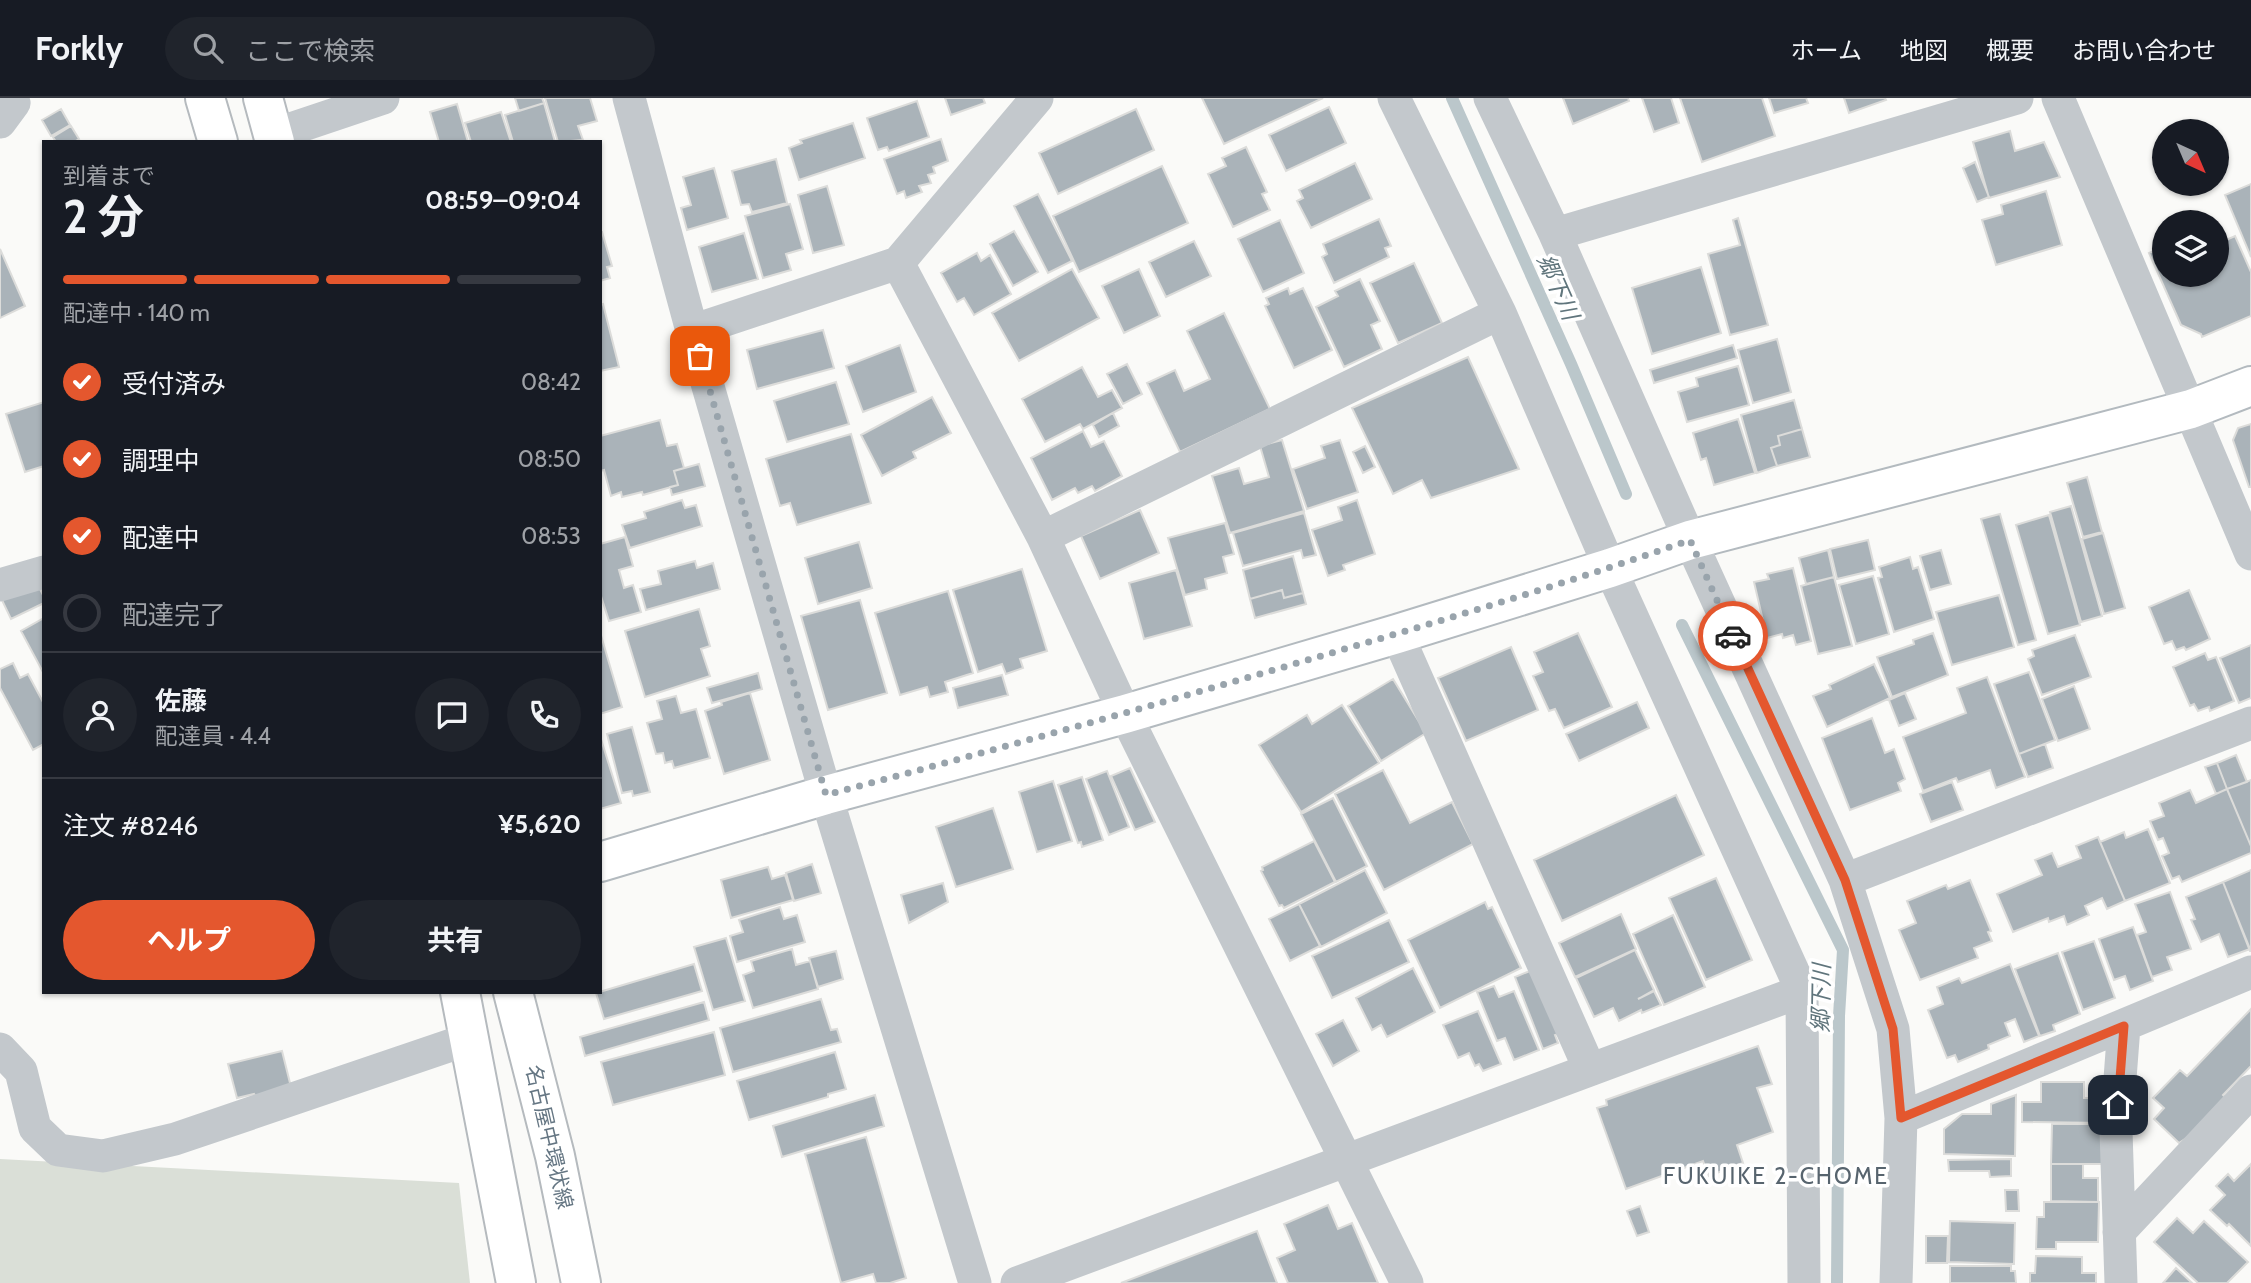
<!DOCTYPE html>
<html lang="ja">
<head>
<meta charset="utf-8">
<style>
  body { margin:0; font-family:Cabin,"Noto Sans JP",sans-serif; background:#20242c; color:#f1f3f6; height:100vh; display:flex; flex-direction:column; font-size:26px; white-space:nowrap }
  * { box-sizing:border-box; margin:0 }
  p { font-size:23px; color:#9ea1a6 }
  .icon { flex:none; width:38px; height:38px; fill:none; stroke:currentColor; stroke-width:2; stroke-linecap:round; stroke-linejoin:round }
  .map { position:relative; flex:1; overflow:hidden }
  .panel { position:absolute; left:42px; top:42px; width:560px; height:854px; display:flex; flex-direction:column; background:#171b24; border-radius:0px; box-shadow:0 2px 5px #0004 }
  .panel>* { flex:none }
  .needle { width:46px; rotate:136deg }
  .tools { position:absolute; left:2152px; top:21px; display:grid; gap:14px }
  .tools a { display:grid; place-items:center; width:77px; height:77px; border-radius:50%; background:#171b24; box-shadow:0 2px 5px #0004; font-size:35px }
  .pin { position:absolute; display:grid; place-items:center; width:60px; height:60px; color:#fff; margin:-30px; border-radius:14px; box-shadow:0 4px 10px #0006 }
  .courier { position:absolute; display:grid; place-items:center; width:70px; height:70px; margin:-35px; border:5px solid #e4572e; border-radius:50%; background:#fff; color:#222; box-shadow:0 2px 9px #0007 }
  .summary em { font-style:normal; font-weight:700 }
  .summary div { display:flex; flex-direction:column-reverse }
  .summary { display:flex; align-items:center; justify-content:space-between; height:119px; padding:0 21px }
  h1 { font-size:46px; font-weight:700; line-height:52px }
  .bar { display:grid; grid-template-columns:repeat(4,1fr); gap:10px 7px; align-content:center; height:84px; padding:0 21px }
  .bar i { height:9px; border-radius:5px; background:#363941 }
  .bar .current { background:#e4572e }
  .bar p { grid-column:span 4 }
  .line { display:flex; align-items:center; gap:18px; padding:0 21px; border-top:2px solid #363941 }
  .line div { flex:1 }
  .round { display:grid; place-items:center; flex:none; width:74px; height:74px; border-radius:37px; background:#20242c }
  ol { padding:0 21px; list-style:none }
  li { display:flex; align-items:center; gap:21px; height:77px }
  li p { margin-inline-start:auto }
  li .icon { padding:7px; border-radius:50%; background:#e4572e; color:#fff; stroke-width:4 }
  li:last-child { color:#9ea1a6 }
  li i { width:38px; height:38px; border:4px solid #363941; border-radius:50% }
  .cta { display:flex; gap:14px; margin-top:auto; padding:14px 21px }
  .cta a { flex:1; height:80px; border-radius:42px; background:#e4572e; color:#fff; font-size:28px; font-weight:700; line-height:80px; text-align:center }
  .cta a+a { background:#20242c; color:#f1f3f6 }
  header { display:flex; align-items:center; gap:42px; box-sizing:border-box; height:98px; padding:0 35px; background:#171b24; border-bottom:2px solid #363941 }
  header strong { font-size:33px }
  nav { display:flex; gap:38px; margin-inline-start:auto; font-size:24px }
  .search { width:490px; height:63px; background:#20242c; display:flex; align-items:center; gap:18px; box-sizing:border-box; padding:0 24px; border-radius:38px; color:#9ea1a6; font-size:26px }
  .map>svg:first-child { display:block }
  .green { fill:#dadfd7 }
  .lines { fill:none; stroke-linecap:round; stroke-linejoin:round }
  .stream { stroke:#bbc7cb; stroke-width:12 }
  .building { fill:#aab3b9; stroke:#dcdcda; stroke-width:2 }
  .secondary-casing { stroke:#b3babf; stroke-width:42 }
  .primary-casing { stroke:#b5babe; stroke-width:42 }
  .street { stroke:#c3c8cc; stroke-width:33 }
  .secondary { stroke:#fff; stroke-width:38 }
  .primary { stroke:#fff; stroke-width:38 }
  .done { stroke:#99a4ac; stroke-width:7; stroke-dasharray:0 12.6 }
  .route { stroke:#e4572e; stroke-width:9 }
  .labels { text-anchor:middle; stroke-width:7; stroke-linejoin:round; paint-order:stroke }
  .street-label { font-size:21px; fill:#657683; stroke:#fff }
  .water-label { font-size:23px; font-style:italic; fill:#60757c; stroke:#fff }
  .neighbourhood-label { font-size:23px; letter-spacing:2px; fill:#57646e; stroke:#fff }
</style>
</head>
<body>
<header>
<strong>Forkly</strong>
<div class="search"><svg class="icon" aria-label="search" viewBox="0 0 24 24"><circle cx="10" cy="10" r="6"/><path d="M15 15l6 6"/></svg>ここで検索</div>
<nav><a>ホーム</a><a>地図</a><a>概要</a><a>お問い合わせ</a></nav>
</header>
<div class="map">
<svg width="2251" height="1185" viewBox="0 0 2251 1185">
  <rect width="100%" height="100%" fill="#fafaf8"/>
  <!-- green -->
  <path class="green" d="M0,1061L459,1085L470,1185H0Z"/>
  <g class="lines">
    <!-- stream -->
    <path class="stream" d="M1452,0L1571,266L1626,396
      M1682,527L1843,852L1839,918L1837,1185"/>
  </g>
  <!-- building -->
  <path class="building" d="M515,0H542L544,5L519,13Z
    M545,0H590L597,23L578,28L583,42L558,44Z
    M945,0H983L985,5L951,17Z
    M1202,0H1323L1224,46Z
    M1563,0H1628L1629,3L1573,26Z
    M1642,0H1671L1679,25L1654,34Z
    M1680,0H1762L1775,38L1702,64Z
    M1769,0H1806L1808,5L1774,15Z
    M1844,0H1885L1886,2L1849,15Z
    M917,3L929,39L889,53L887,49L878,52L867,20Z
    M544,5L555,44H513L505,17Z
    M457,6L468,44H439L430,14Z
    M1329,9L1346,45L1286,73L1269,37Z
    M61,11L70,27L51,38L42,22Z
    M1136,11L1154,52L1058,96L1039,55Z
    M501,14L511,44H471L465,25Z
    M853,25L865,60L799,82L789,50L802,45L800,42Z
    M71,28L79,41L74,44H56L53,39Z
    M2010,33L2015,53L2044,44L2060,79L1989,100L1973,44Z
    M941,41L948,63L933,69L935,75L928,77L931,85L919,88L922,94L906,100L904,93L897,96L884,61Z
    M1246,49L1267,94L1262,96L1270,112L1233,129L1208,76L1226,68L1222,60Z
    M776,61L787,105L752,114L749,106L741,107L732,73Z
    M1975,64L1989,99L1977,104L1963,70Z
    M1355,65L1372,101L1311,130L1297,103L1303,100L1299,92Z
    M1162,68L1188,125L1079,174L1053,118Z
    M714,70L728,120L687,132L681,110L691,107L683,79Z
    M2251,86V159L2225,97Z
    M827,88L844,147L813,155L798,97Z
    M2046,93L2062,147L1996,167L1982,122L2003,116L2001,107Z
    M1038,96L1072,163L1048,175L1014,108Z
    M790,106L803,151L786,156L791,172L763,180L745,118Z
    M1738,120L1768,227L1730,237L1708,156L1740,147L1733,122Z
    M1379,121L1391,148L1385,150L1389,159L1334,185L1322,159L1327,156L1323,146Z
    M1280,122L1304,175L1263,194L1238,141Z
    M1014,133L1038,174L1013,188L990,146Z
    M600,134H602L612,168L607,169L610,180L600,183Z
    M744,135L758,181L712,194L699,149Z
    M2235,138L2251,174V218L2202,239L2201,236L2181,227L2149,155L2165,148V177H2217V146Z
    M1194,143L1211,178L1166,199L1149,164Z
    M0,151L25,208L0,220Z
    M977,155L981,163L990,157L1011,196L974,217L964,200L957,204L941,175Z
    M1414,165L1442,225L1398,245L1370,185Z
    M1701,169L1721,235L1652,256L1632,190Z
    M1072,171L1099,220L1019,263L992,215Z
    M1139,171L1160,218L1124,235L1102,188Z
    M1360,181L1380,223L1371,227L1382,251L1344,269L1316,209L1338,198L1335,193Z
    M1288,190L1290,196L1303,190L1332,252L1294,270L1265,208L1269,206L1266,200Z
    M603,206L619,269L600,273V207Z
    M1224,215L1270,311L1180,354L1147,285L1175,272L1184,293L1210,281L1187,233Z
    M823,232L834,270L757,291L747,252Z
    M1777,241L1791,294L1753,305L1738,252Z
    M900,247L916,294L863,314L846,268Z
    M1733,247L1737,260L1654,285L1650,272Z
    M1468,259L1519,371L1431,400L1422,382L1393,396L1352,310Z
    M1127,266L1142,296L1123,306L1107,276Z
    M1738,268L1749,307L1687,324L1678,294L1698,288L1696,280Z
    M1082,269L1098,299L1112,292L1122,310L1083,331L1080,326L1045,344L1022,301Z
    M836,284L849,326L787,344L774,303Z
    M932,299L951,335L913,354L916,360L882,378L861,337Z
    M1794,302L1802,331L1778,338L1780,347L1771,350L1777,368L1757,375L1741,317Z
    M44,304V368L25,374L6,316Z
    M1113,315L1119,328L1099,339L1093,327Z
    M1738,321L1755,375L1714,387L1706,360L1701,362L1693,335Z
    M660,322L667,348L677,346L684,370L674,373L678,387L643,397L642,394L622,399L621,394L611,398L604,372L600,373V338Z
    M2251,326V389H2249L2233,342L2238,330Z
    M1802,331L1810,359L1777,368L1771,350L1780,347L1778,338Z
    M1083,333L1091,349L1104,343L1122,378L1095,393L1092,388L1078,395L1075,390L1052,402L1031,360Z
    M851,336L871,405L797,427L790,405L780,408L766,361Z
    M1282,342L1304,413L1230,435L1212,378L1239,370L1244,386L1269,379L1260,348Z
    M1340,342L1358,394L1307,411L1293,371L1325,360L1321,348Z
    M1365,348L1375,369L1363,375L1353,354Z
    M699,366L705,388L672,397L670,389L678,387L674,373Z
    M2087,379L2102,434L2083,439L2067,385Z
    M682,402L685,410L696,407L702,428L630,450L622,427L646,420L644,414Z
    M1357,402L1375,456L1343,467L1345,472L1328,478L1312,432L1342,422L1338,409Z
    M2071,408L2102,518L2081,524L2050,414Z
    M1140,412L1159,455L1100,481L1081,438Z
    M1304,415L1316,457L1303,460L1301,452L1243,468L1233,435Z
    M2000,416L2036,542L2018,547L1981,421Z
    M2049,417L2080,527L2048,536L2016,427Z
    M1225,425L1234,456L1223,459L1227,475L1205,481L1207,491L1185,497L1168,440Z
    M2103,435L2125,510L2104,516L2082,441Z
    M625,439L633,468L619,472L624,490L633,487L641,514L609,523L600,495V446Z
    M1868,442L1875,472L1837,481L1830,451Z
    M859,444L872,490L818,506L805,460Z
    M1828,452L1834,479L1806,486L1799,460Z
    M1941,452L1951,486L1930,492L1920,458Z
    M1293,458L1303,495L1284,500L1282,492L1250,501L1243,472Z
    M1910,459L1913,471L1918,469L1934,521L1894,534L1878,480L1882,479L1879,469Z
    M695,463L697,470L713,465L720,491L646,512L640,491L661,486L658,473Z
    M1793,470L1811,543L1796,547L1793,537L1783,540L1782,536L1767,540L1754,484L1769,481L1767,476Z
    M1022,471L1047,553L1020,561L1023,570L1006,576L1002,566L978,574L953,492Z
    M1176,472L1192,528L1144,541L1129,485Z
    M1873,478L1889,536L1856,546L1839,487Z
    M34,479L44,499V505L11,521L0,498Z
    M1834,479L1852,548L1818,556L1801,488Z
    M1282,492L1284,500L1303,495L1306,506L1255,520L1250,501Z
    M2189,492L2210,541L2186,552L2184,549L2176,552L2172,543L2164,546L2149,509Z
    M948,493L973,575L945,584L948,594L930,599L927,589L900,597L875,515Z
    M1999,497L2014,549L1952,567L1936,514Z
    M860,502L887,595L828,612L801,518Z
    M699,511L710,548L701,551L710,578L645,599L625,533Z
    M44,520V576L21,533Z
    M600,534L622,609L600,616Z
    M1578,535L1612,609L1564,630L1555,611L1549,613L1533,578L1543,574L1534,554Z
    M1933,535L1948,577L1892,599L1877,559L1914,546L1913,542Z
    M2075,537L2091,579L2042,597L2028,561L2034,558L2032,552Z
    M2251,547V600L2239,605L2220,560Z
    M1511,549L1538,612L1466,643L1438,580Z
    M2205,555L2208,562L2216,559L2234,603L2210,613L2209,609L2198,613L2194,606L2190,608L2173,569Z
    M13,565L20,580L28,576L44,606V646L33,652L0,590V571Z
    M1874,566L1890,600L1827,629L1813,598L1831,591L1829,587Z
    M2029,574L2055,642L2019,656L1994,586Z
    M758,575L762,591L712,605L707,590Z
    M1002,577L1008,597L958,610L953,590Z
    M1987,579L2025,679L1996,690L1990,672L1958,684L1956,680L1923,693L1903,639L1966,615L1957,590Z
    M1393,581L1426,635L1381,663L1348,608Z
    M2074,588L2090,631L2058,643L2042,601Z
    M750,595L770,662L724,676L705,613L722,607L721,604Z
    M1905,595L1916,621L1899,628L1889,602Z
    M676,598L681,615L696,611L710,660L674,670L672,663L665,665L663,655L656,656L647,625L662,621L657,603Z
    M1637,604L1649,630L1579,663L1566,636Z
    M1342,607L1379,665L1301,714L1259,647L1307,617L1312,626Z
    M1872,620L1885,655L1894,651L1905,681L1898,685L1901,693L1850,712L1822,640Z
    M632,629L650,694L633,698L632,693L622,695L607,636Z
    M600,638L621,705L600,711Z
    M2045,646L2053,670L2028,679L2019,656Z
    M2236,657L2247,684L2227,691L2217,665Z
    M2217,665L2227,691L2216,696L2205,669Z
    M1130,670L1155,724L1135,732L1111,678Z
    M1383,672L1410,725L1452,704L1473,746L1384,792L1335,696Z
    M1107,673L1129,729L1109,737L1086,681Z
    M1082,679L1103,742L1082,749L1081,744L1078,745L1058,687Z
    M2251,682V748L2227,691Z
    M1053,683L1072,743L1037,754L1019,694Z
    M1952,684L1963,712L1931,724L1920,696Z
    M2227,691L2251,748V755L2182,784L2179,778L2172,781L2162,758L2169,755L2163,740L2158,742L2150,723L2164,718L2159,705L2190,692L2196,705Z
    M1676,697L1704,757L1562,823L1534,762Z
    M1333,700L1367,768L1336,784L1301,716Z
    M993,710L1013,771L956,789L936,729Z
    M2148,731L2170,785L2125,803L2100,744L2124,734L2126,740Z
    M2098,739L2125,803L2107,811L2102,800L2085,808L2089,817L2067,827L2064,818L2049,824L2048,820L2013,834L1997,796L2042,777L2035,762L2052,755L2058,769L2081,760L2076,748Z
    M1314,743L1335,784L1284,810L1282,807L1279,808L1261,773L1263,772L1262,769Z
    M812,766L821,795L794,803L786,775Z
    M768,769L772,781L785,777L793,802L731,820L721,782Z
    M1365,772L1387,815L1321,849L1299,806Z
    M2251,772V853H2250L2223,784Z
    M1716,780L1752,862L1706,882L1669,800Z
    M1970,782L1991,833L1988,834L1992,843L1974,850L1978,860L1920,882L1899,832L1916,825L1907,803L1946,787L1948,791Z
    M2223,784L2250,851L2228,859L2219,836L2201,844L2191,822L2195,821L2186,799Z
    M943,785L948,804L909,825L901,797Z
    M2170,794L2191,851L2167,859L2172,872L2152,879L2137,837L2146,834L2135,806Z
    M1485,804L1488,811L1492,809L1521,870L1440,910L1408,842Z
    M1299,806L1320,848L1290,863L1269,821Z
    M780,809L784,821L797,817L805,844L737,864L730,838L743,834L739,822Z
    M1621,816L1636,851L1575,879L1559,845Z
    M1673,817L1705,889L1664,907L1633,836Z
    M1389,822L1409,864L1332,900L1312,858Z
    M2133,829L2153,883L2130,892L2125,878L2114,882L2099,841Z
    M726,840L745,903L713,912L694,849Z
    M2094,843L2115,900L2083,912L2062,854Z
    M792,851L796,867L810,863L818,891L753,910L743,877L754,873L751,863Z
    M1635,852L1654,892L1638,901L1654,893L1661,907L1642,915L1641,912L1619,923L1613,910L1594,919L1576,880Z
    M836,853L843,881L818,889L809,860Z
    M2058,855L2080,916L2053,927L2055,933L2040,938L2015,871Z
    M694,866L702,893L604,921L596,895Z
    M2010,866L2039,938L2024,944L2015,921L2005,925L2010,938L1988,947L1989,951L1958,964L1955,957L1947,960L1928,912L1943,906L1937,889L1959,880L1962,885Z
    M1413,870L1435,914L1387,939L1381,927L1372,932L1356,900Z
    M1537,870L1563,934L1555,937L1558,945L1543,951L1515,879Z
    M1494,888L1499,899L1514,893L1539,952L1514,962L1505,940L1497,943L1477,894Z
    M821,901L831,932L837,931L841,944L733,974L720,930Z
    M704,904L709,922L585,958L580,939Z
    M2251,911V968L2223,997L2234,1008L2179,1045L2154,1021L2164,1010L2153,1000L2180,972L2187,978Z
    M1478,913L1501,966L1483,973L1479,966L1475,968L1469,955L1458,960L1443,927Z
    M1343,922L1359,953L1333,968L1316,936Z
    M714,934L725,977L613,1007L601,964Z
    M1758,948L1772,986L1757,990L1773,1034L1737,1047L1743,1065L1709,1078L1703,1063L1626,1091L1597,1010L1607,1007L1606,1002Z
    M282,953L291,989L255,998L254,996L237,1000L228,966Z
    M835,954L846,991L828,996V999L749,1022L737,983Z
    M2041,984H2084V1000H2104V1025L2022,1024V1004H2041Z
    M875,997L884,1028L782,1059L773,1028Z
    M2016,997L2015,1058L1944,1056V1031L1962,1016H1991V1006Z
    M2052,1026H2111L2112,1066H2051Z
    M866,1039L906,1180L890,1185H876L873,1176L841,1185L805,1056Z
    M2011,1061V1078L1990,1079L1989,1073H1949L1948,1062Z
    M2051,1066H2083V1080H2098V1104L2051,1103Z
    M2251,1066V1148L2229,1126L2227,1128L2210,1112L2225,1097L2216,1088L2228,1076L2234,1083Z
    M2005,1092H2018L2019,1113H2006Z
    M2044,1104H2099L2098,1144H2056V1151H2036L2037,1119H2044Z
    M1328,1107L1338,1131L1352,1125L1378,1185H1288L1277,1160L1295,1152L1284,1126Z
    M1640,1108L1649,1134L1637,1138L1627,1113Z
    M2177,1120L2193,1135L2204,1123L2248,1164L2227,1185H2198L2154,1144Z
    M1950,1123L2015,1125L2014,1166L1949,1164Z
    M1257,1133L1277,1185H1121Z
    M1926,1138H1948L1947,1165H1926Z
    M2036,1158L2082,1159V1175H2096V1185H2030V1175H2035Z
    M1950,1168H2011V1173H2015L2016,1185H1950Z
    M2176,1170L2192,1185H2163Z"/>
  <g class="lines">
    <defs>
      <path id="secondary" d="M600,764L826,697L1125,616L1397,536L1610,470L1690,442L2191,311L2251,288"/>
      <path id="primary" d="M205,0L218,44
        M263,0L275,44
        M460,894L516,1185
        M513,894L555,1058L581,1185"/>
    </defs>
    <!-- secondary casing -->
    <use href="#secondary" class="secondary-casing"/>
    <!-- primary casing -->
    <use href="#primary" class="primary-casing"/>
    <!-- street -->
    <path class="street" d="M629,0L692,233L826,697L975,1185
      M1394,0L1500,215L1610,470L1802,893L1804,1185
      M1490,0L1555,136L1690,442L1845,782L1893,931L1901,1020L1896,1185
      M2058,0L2251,456
      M0,24L14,5L12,0
      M273,37L383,0
      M1555,136L2017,0
      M898,165L1043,439L1125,616L1407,1185
      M692,233L898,165L1037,0
      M1043,439L1500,215
      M0,487L44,474
      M1397,536L1590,972
      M1845,782L2251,625
      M0,951L21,973L35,1030L58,1052L103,1058L175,1041L469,941
      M1901,1020L2251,874
      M2119,1134L2251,993
      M1017,1185L1802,893
      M2121,1185L2116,1033L2124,928"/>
    <!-- secondary -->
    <use href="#secondary" class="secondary"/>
    <!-- primary -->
    <use href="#primary" class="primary"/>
  </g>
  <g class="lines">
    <!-- done -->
    <path class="done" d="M700,258L826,697C991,653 1156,607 1321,558C1444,522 1568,485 1690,442L1733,538"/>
    <!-- route -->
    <path class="route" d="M1733,538L1845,782L1893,931L1901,1020L2124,928L2118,1007"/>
  </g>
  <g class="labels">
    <!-- street labels -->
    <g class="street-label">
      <text transform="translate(549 1039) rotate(77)" y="7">名古屋中環状線</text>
    </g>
    <!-- water labels -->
    <g class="water-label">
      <text transform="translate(1558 189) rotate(66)" y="8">郷下川</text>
      <text transform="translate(1821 900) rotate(-89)" y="8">郷下川</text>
    </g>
    <!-- neighbourhood labels -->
    <g class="neighbourhood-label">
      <text x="1776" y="1086">FUKUIKE 2-CHOME</text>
    </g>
  </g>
</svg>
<div class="tools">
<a><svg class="needle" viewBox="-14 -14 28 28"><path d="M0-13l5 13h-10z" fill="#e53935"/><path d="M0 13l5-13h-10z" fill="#9ea1a6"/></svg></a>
<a><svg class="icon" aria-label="layers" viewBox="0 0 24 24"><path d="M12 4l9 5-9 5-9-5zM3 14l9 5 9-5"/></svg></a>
</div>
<div class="pin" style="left:700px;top:258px;background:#ea580c"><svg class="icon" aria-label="bag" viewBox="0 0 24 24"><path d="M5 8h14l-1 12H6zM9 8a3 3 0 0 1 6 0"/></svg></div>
<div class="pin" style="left:2118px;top:1007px;background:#1f2937"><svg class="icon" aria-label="home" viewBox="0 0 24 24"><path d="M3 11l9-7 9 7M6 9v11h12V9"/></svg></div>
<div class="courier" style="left:1733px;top:538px"><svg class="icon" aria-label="car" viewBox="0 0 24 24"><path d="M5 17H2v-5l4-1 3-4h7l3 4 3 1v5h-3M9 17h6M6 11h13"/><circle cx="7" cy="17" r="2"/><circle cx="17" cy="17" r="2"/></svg></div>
<section class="panel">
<div class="summary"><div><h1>2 分</h1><p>到着まで</p></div><em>08:59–09:04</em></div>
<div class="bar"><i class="current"></i><i class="current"></i><i class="current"></i><i></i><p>配達中 · 140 m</p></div>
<ol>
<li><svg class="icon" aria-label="check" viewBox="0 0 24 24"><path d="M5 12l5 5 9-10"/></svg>受付済み<p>08:42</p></li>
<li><svg class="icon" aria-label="check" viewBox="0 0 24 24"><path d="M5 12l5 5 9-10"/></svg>調理中<p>08:50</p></li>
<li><svg class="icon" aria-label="check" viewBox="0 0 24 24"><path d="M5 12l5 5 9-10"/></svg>配達中<p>08:53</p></li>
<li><i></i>配達完了</li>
</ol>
<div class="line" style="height:126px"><a class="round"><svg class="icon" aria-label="person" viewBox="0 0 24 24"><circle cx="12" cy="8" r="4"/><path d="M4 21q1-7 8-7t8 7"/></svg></a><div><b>佐藤</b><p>配達員 · 4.4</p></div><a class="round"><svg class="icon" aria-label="chat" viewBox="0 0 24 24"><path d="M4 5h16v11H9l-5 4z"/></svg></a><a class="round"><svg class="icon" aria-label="phone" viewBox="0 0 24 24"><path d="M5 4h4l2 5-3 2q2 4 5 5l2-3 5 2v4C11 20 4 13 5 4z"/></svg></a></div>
<div class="line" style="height:91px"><div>注文 #8246</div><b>¥5,620</b></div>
<div class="cta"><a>ヘルプ</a><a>共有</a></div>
</section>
</div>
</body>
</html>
